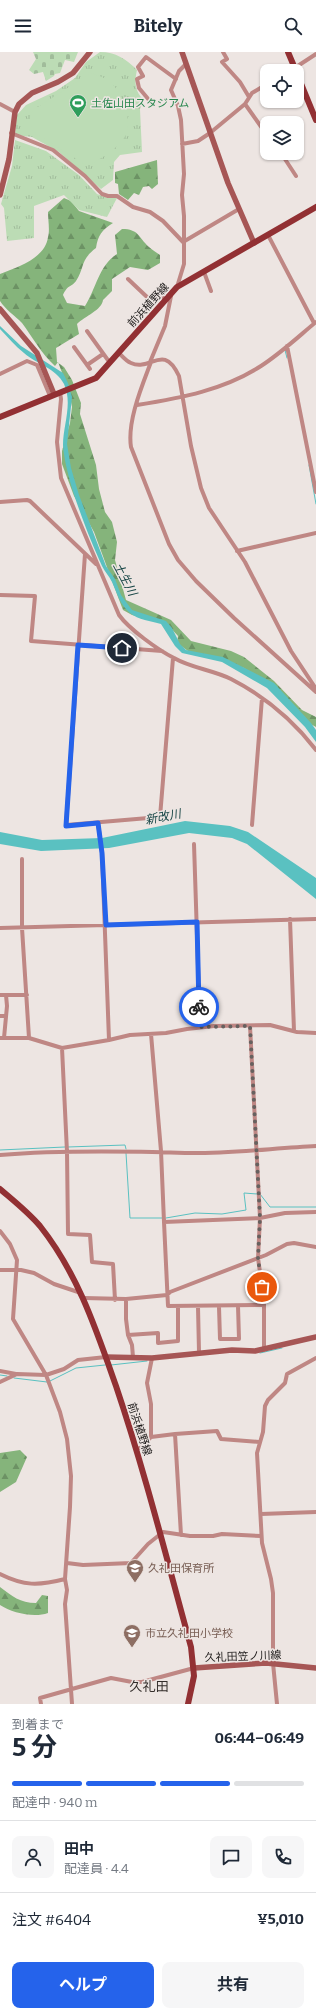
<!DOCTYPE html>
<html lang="ja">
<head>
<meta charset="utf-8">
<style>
  body { margin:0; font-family:Bitter,"Noto Sans JP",serif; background:#f6f6f7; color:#1f2937; height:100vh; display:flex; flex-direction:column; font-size:15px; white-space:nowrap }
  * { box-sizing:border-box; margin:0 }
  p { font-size:13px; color:#747a83 }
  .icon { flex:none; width:22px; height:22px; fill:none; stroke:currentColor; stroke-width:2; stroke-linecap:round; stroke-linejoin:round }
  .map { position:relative; height:1652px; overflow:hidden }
  .sheet { display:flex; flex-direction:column; background:#fff; flex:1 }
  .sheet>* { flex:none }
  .controls { position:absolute; left:260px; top:12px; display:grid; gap:8px }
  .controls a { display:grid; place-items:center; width:44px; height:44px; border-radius:8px; background:#fff; box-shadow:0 1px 3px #0004; font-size:20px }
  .pin { position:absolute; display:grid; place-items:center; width:34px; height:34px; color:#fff; margin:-17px; border:2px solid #fff; border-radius:50%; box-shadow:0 1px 4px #0007 }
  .courier { position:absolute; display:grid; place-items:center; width:40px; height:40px; margin:-20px; border:3px solid #2563eb; border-radius:50%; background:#fff; color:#222; box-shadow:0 1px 5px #0007 }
  .head em { font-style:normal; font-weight:700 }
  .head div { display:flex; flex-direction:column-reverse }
  .head { display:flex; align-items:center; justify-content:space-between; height:68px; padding:0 12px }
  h1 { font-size:26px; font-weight:700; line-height:30px }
  .bar { display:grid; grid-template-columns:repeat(4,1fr); gap:6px 4px; align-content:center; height:48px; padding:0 12px }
  .bar i { height:5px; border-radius:3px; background:#e0e1e3 }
  .bar .current { background:#2563eb }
  .bar p { grid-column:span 4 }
  .line { display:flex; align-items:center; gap:10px; padding:0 12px; border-top:1px solid #e0e1e3 }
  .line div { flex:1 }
  .round { display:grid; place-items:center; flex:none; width:42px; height:42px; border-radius:8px; background:#f6f6f7 }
  .cta { display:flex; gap:8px; margin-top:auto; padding:8px 12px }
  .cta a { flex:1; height:46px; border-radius:8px; background:#2563eb; color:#fff; font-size:16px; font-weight:700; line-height:46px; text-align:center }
  .cta a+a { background:#f6f6f7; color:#1f2937 }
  header { display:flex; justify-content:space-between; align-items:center; height:52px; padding:0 12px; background:#fff; font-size:18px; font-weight:700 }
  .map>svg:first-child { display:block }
  .forest { fill:url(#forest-firs) }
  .cemetery { fill:url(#cemetery-stones) }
  .park { fill:url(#park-tufts) }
  .pitch { fill:#bcdcb5 }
  .water { fill:#5ac1c1 }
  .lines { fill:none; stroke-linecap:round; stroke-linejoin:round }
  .stream { stroke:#5ac1c1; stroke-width:1 }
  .street { stroke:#bf8784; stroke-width:4 }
  .secondary { stroke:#a65655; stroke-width:5.5 }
  .primary { stroke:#923033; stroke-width:6 }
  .done { stroke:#66615f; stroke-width:4; stroke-dasharray:0 7.2 }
  .route { stroke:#2563eb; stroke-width:5 }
  .labels { text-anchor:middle; stroke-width:3; stroke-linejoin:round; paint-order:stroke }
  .leisure-label { font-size:11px; fill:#27864d; stroke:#ede5e2; text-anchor:start }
  .street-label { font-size:11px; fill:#1d1a19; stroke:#ede5e2 }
  .education-label { font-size:11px; fill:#785e54; stroke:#ede5e2; text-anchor:start }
  .water-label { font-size:12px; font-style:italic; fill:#154444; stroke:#ede5e2 }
  .quarter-label { font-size:13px; fill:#332d2a; stroke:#ede5e2 }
</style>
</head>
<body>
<header><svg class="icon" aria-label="menu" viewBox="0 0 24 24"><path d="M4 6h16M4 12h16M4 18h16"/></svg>Bitely<svg class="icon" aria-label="search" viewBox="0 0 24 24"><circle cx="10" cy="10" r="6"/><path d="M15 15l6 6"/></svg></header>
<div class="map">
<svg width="316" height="1652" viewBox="0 0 316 1652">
  <defs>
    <pattern id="forest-firs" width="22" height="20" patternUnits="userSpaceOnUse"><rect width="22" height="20" fill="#85b47b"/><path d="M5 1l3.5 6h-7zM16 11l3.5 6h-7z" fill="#6c9264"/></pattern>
    <pattern id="cemetery-stones" width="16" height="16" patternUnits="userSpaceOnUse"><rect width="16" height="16" fill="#bcdcb5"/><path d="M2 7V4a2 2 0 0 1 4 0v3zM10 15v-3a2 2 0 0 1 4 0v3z" fill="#a1bc9b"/></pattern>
    <pattern id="park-tufts" width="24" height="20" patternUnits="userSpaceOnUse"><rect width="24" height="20" fill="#bcdcb5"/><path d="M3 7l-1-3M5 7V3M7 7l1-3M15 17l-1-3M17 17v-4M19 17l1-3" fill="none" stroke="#a1bc9b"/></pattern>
  </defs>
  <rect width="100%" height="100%" fill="#ede5e2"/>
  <!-- forest -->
  <path class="forest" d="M157,108L158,132L152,137L149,134L143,135L139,143L134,141L128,148L119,142L118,132L115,131V120Z
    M64,146L71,149L79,159L113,171C102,178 98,183 96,196C80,208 85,215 76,229C72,235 68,232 63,243L67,251L85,254C96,237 99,213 117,202L115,183L122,177C139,177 138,185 149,195C152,198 156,200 160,203V211L148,218L130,215L112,227V239L103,248C102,258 85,264 77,272L79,282L56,296L57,310L64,315L72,328L81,351L80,362L96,413L99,437L105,460L112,470L117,490L115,508L126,548L171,568L191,589L231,599L244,605L274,629L302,658L316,665V675L305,669L273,635L244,616L188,599L177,591L178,584L167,572L132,563L123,558L118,545L94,480L74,444L62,412V399L70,371L72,355L69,339L58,310L55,314C41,301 33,286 22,271C15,264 5,257 0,249V222C17,215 45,207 48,185C50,178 48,168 48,160Z
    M20,1398L27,1405L16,1430L0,1440V1401Z
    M0,1535C12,1544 20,1551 36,1551L42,1543L48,1544V1561C34,1566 12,1561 0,1553Z"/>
  <!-- cemetery -->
  <path class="cemetery" d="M33,0H85H78L74,10L65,8L60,21L55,22L54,24L46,29L43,20L34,22L29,18L36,7Z"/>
  <!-- park -->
  <path class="park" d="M100,0C116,0 126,7 137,18C134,30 135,40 144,48L140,57L142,100L120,103L114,110L113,128L101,137L59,100L32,85L15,83L17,63L26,53L56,39L75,26L86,10Z
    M15,88L46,99L79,123L97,142L108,146H117L107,165L79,158L64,143L34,154V186L7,189L4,156L1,152L12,114Z"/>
  <!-- pitch -->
  <path class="pitch" d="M91,21C97,23 103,25 108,28C122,38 135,72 124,86C115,99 100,107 87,114L33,79C30,71 28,65 33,58Z"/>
  <!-- water -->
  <path class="water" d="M0,274L21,294L63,321L68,331L72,345L67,392L71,416L79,443L106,514L115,527L121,543L132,558L166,569L172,576L180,592L186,598L223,605L274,631L311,671L316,678V690L305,675L267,636L222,610L182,601L175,594L161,572C151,569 138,568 130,561C120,553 117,541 112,530C109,524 105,520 102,514C88,483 65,426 63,393C63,373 73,352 64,332C56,316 36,312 24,301C15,294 8,285 0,277Z
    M185,769L230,774L248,780L316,826V847L247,792L232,786L189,781L109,796L41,799L0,792V780L42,788L102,786Z"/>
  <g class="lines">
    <!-- stream -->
    <path class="stream" d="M285,298L287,306
      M309,413L316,452
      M68,1095L125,1093L126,1097
      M0,1098L65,1095
      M126,1101L130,1166H163
      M260,1142L270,1155H316
      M166,1166L195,1161L222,1162L246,1158L244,1141L257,1142
      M260,1301L282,1296
      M111,1313L147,1309
      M0,1323L7,1324
      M14,1326L47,1330
      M50,1329L76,1316L105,1313"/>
    <!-- street -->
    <path class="street" d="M223,0L227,7L222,10L240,30L249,45
      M290,19L316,2
      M149,48L139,36L137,27L143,24L138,15L146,5L176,27
      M0,52L15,60
      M245,52L267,83
      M11,81L53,98L85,124L102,142L108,144H117L133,155L150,160L163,169L183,190
      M182,92L198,89L210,81L245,52L252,41L267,32
      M281,101L296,124
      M268,183L314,271
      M183,190L239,157
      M204,220L211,239
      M128,227L147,245H155L159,242L164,247
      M177,235L184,212V164L182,143L184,122L181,68L178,54L171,38L179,19L186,12
      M87,279L110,311
      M287,294L316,440
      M74,295L90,317
      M119,301C122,304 126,309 131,311C151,320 163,290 179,324L191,394L201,436L209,456L245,510L291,599L316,637
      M150,310L165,274L171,244
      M151,310C142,334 127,369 131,395L169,492L178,508L196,529L234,566L316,640
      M87,313L103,302
      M0,322L27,309L37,313L50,344
      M60,340L61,347L57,390L61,426L119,563C129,577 158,598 174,606C191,616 213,618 231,627C264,644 293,668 316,698
      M137,353C181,346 224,338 261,314C281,301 298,285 316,270
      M0,450L27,448L30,449L96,512
      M237,499L316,481
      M85,502L66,773L160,765L173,606
      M0,543L35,544L31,589L162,599
      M252,773L262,646
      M194,792L200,975
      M22,807V876L29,986L62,996L109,988L102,801L98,771
      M290,867L294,979
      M0,876L316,867
      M0,943H27
      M0,964H6
      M250,974L260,1166L258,1206L264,1249V1298
      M151,982L161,1099L164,1170
      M0,986H29
      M4,986L7,954L6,943
      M109,988L130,983L166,981L187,977L214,974L270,973L297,980L316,981
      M62,996L67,1100L68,1182L90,1183L92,1210L113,1212L115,1248
      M0,1103C61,1098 124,1099 185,1101C227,1102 274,1096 316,1094
      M0,1179L10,1192L17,1208L13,1267L46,1323L60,1360L67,1387L71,1424L70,1455L65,1527L67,1538L65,1552L72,1652
      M0,1218H21L34,1221L54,1232L81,1241
      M84,1246L126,1247L167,1243L170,1240L266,1203L287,1192L294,1191L316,1195
      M126,1247V1267L128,1283
      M263,1253L168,1254L164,1170L260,1166L285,1161L316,1160
      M198,1255L199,1300
      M219,1255L220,1287H239L238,1254
      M133,1305L132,1293L128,1283L158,1281V1291L178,1289V1255
      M0,1319L16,1322
      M0,1330L17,1322L46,1323L64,1317L78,1308L106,1305
      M151,1385V1352L147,1331L152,1306
      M137,1397L142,1395L151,1385L175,1382
      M261,1462L316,1460
      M181,1483L175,1382L217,1379L221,1387L259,1390
      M67,1511L83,1513L131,1511L148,1492L163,1480L190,1484H213L222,1482L261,1484
      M0,1522C24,1534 38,1534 65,1527
      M41,1652L40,1646L111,1626L132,1630H142L194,1616
      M277,1652L273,1611V1541L271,1527L262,1491L257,1401L263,1380L265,1354L268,1348L285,1331L287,1322L316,1306"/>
    <!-- secondary -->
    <path class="secondary" d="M182,0L228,131L254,191
      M0,143L9,107L15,60L19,52L32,41L58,30L73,21L90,0
      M0,257L37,301L54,342
      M106,1305L152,1306L232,1298L255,1299L316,1285
      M194,1616L266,1611L316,1616"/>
    <!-- primary -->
    <path class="primary" d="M288,0L296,19
      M297,22L316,68
      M0,365L96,326L177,235L316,155
      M0,1137C14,1149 28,1160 40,1174C78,1222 96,1277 116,1334C145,1420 167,1508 191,1595L194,1624L188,1652"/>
  </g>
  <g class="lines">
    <!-- done -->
    <path class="done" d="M199,955L200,975L250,974L260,1166L258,1206L262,1235"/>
    <!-- route -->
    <path class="route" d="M122,596L78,593L66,774L98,771L102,801L106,873L197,870L199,955"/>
  </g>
  <!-- icons -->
  <defs>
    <symbol id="stadium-pin" viewBox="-11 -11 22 30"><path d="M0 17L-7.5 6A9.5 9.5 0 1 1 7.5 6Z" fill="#2e9e5b" stroke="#ede5e2"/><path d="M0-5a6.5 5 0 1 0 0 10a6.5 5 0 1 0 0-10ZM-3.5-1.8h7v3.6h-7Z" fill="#fff"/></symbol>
    <symbol id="school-pin" viewBox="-11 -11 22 30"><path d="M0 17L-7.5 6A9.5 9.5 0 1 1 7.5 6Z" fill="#8d6e63" stroke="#ede5e2"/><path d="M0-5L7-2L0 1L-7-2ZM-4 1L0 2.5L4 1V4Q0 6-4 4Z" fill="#fff"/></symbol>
  </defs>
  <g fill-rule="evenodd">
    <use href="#stadium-pin" x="68" y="41" width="20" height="27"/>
    <use href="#school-pin" x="125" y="1506" width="20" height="27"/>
    <use href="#school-pin" x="122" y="1571" width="20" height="27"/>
  </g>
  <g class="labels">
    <!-- leisure labels -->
    <g class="leisure-label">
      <text x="91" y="55">土佐山田スタジアム</text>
    </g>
    <!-- street labels -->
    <g class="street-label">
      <text transform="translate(148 253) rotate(-48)" y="4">前浜植野線</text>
      <text transform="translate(140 1377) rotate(72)" y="4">前浜植野線</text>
      <text transform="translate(243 1604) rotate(-2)" y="4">久礼田笠ノ川線</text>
    </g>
    <!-- education labels -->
    <g class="education-label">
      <text x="148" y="1520">久礼田保育所</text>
      <text x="145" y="1585">市立久礼田小学校</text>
    </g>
    <!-- water labels -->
    <g class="water-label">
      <text transform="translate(125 527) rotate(62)" y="4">土生川</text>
      <text transform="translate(163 765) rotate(-11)" y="4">新改川</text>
    </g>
    <!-- quarter labels -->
    <g class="quarter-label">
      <text x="149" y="1639">久礼田</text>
    </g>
  </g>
</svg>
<div class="controls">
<a><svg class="icon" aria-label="locate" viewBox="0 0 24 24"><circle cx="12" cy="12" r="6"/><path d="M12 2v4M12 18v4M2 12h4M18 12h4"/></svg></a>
<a><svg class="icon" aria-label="layers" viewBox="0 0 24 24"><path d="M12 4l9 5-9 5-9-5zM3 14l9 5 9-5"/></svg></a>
</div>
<div class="pin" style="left:262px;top:1235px;background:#ea580c"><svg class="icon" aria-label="bag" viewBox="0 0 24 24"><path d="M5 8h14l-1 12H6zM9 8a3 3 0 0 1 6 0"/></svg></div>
<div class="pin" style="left:122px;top:596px;background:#1f2937"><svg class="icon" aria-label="home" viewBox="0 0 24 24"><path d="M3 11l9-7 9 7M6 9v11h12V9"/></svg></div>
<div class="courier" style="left:199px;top:955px"><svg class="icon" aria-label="bike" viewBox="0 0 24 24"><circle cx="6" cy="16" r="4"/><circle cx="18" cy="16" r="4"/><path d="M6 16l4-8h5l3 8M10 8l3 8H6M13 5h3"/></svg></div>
</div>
<section class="sheet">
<div class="head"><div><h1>5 分</h1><p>到着まで</p></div><em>06:44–06:49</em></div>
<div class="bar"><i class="current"></i><i class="current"></i><i class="current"></i><i></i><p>配達中 · 940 m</p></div>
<div class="line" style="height:72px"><a class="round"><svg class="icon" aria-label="person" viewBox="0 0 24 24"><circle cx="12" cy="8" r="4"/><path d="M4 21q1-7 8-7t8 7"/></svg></a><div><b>田中</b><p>配達員 · 4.4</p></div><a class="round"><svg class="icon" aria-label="chat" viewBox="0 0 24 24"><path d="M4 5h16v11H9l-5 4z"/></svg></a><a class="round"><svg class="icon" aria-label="phone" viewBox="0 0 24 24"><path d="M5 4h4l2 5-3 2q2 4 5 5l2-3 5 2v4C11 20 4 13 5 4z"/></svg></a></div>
<div class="line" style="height:52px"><div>注文 #6404</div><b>¥5,010</b></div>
<div class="cta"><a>ヘルプ</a><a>共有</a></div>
</section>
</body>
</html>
